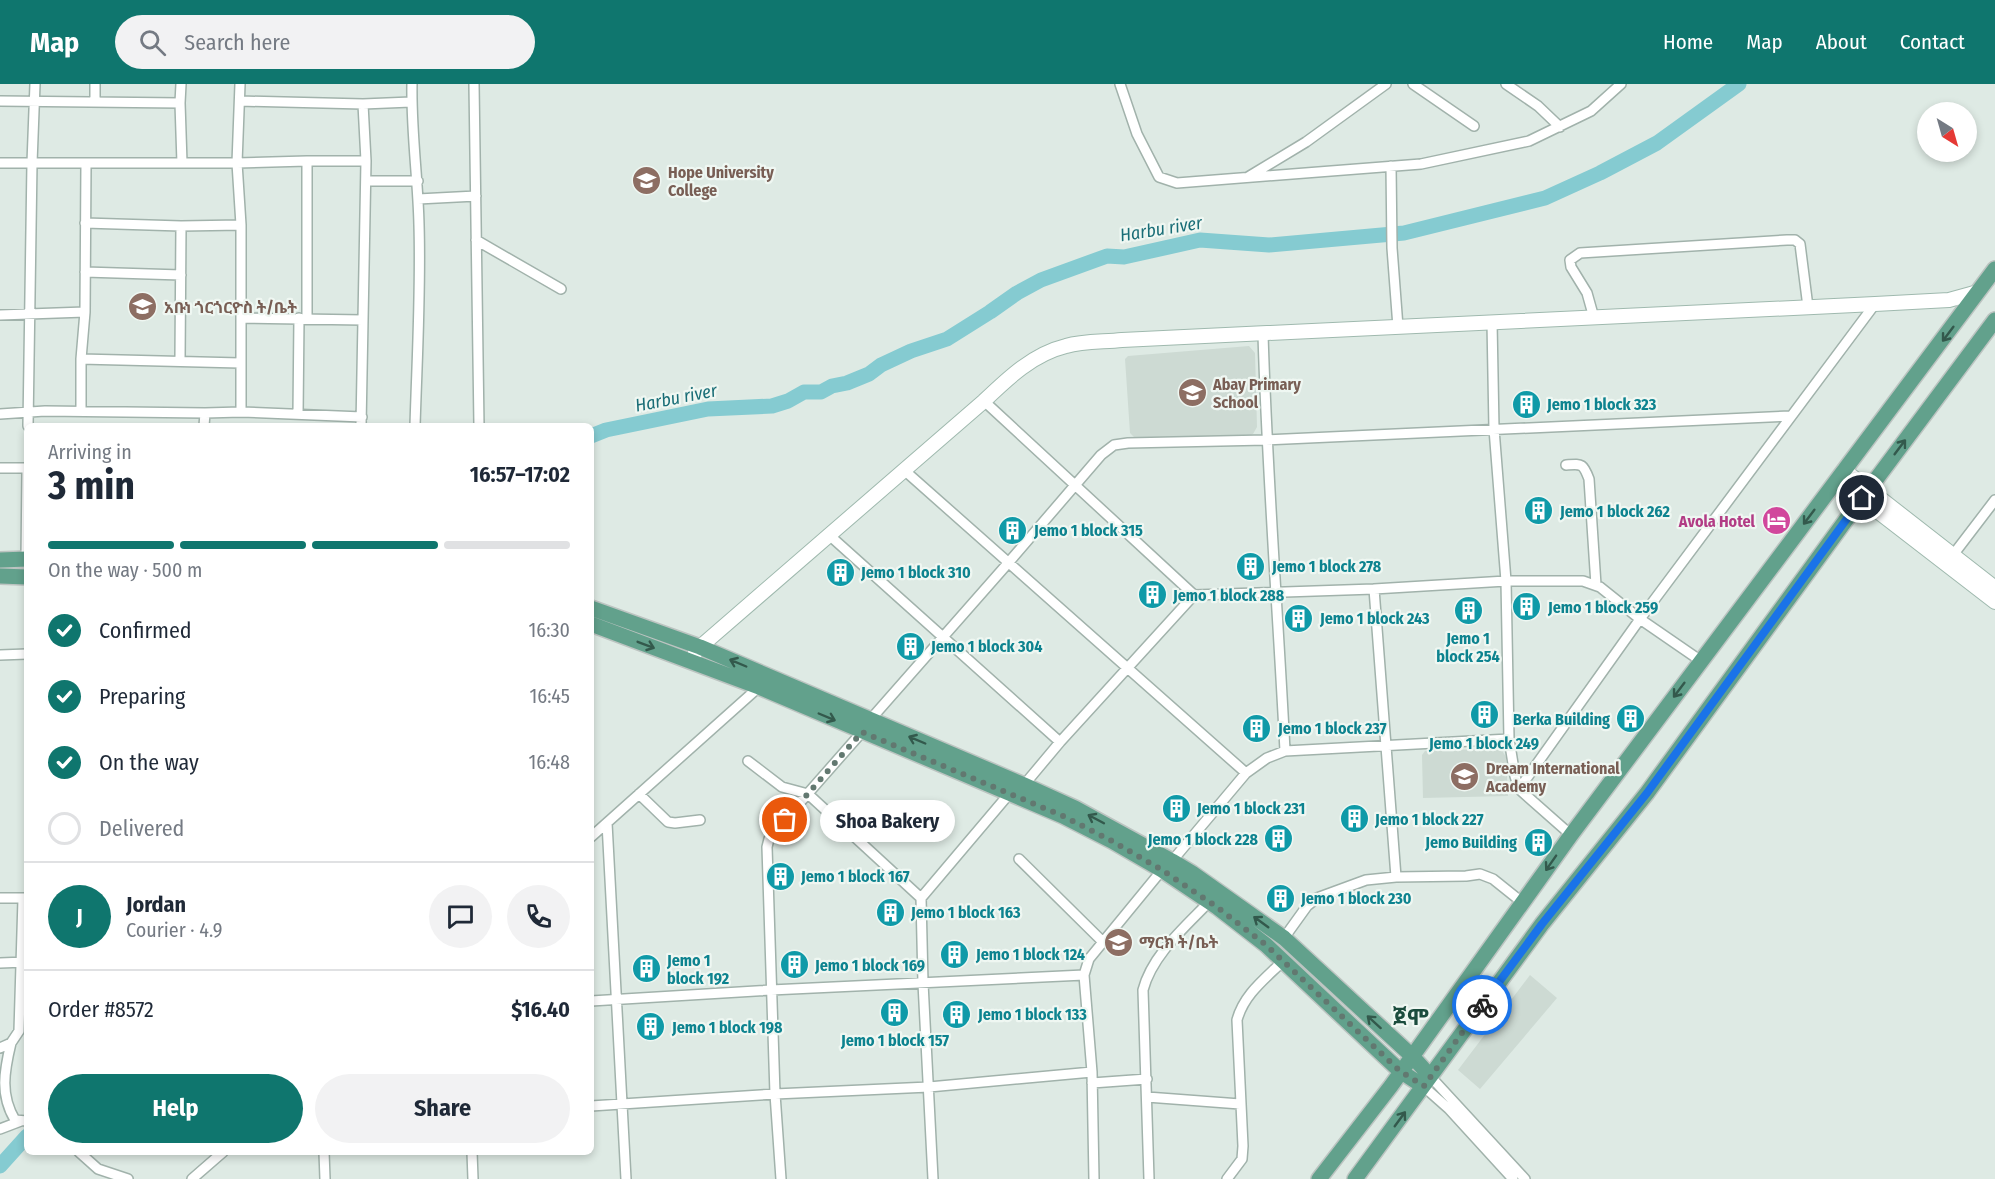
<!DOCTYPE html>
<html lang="en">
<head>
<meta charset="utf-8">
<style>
  body { margin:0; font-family:"Fira Sans Condensed","Noto Sans Ethiopic",sans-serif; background:#f2f2f3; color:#1f2937; height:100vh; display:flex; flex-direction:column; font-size:22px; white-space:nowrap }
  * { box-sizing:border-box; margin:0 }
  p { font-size:20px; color:#747a83 }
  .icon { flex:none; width:33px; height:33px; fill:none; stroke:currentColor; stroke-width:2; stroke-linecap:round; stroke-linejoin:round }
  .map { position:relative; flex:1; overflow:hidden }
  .sheet { position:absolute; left:24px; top:339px; width:570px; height:732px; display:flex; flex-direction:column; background:#fff; border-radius:9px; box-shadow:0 3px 9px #0003 }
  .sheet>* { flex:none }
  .needle { width:39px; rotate:143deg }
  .tools { position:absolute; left:1917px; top:18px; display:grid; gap:12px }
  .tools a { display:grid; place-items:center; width:60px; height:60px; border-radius:50%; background:#fff; box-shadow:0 3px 9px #0003; font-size:30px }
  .pin { position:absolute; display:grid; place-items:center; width:51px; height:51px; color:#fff; margin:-26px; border:3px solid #fff; border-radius:50%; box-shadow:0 2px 6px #0007 }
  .courier { position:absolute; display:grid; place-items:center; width:60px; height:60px; margin:-30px; border:4px solid #1a73e8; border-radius:50%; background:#fff; color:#222; box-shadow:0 2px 8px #0007 }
  .bubble { position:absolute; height:42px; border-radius:21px; background:#fff; box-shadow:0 3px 9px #0003; font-size:20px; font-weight:700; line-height:42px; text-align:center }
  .overview em { font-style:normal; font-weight:700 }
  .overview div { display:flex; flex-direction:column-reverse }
  .overview { display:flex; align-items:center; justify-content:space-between; height:102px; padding:0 24px }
  h1 { font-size:39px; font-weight:700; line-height:45px }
  .bar { display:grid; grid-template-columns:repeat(4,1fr); gap:9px 6px; align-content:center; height:72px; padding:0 24px }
  .bar i { height:8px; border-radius:4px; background:#e0e1e3 }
  .bar .active { background:#0f766e }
  .bar p { grid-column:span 4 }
  .line { display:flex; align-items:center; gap:15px; padding:0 24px; border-top:2px solid #e0e1e3 }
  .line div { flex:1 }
  .round { display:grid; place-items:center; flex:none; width:63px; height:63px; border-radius:32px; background:#f2f2f3 }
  ol { padding:0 24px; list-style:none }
  li { display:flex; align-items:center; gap:18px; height:66px }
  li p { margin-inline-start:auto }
  li .icon { padding:6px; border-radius:50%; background:#0f766e; color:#fff; stroke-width:4 }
  li:last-child { color:#747a83 }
  li i { width:33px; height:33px; border:3px solid #e0e1e3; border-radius:50% }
  .primary-button { display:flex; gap:12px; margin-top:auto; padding:12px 24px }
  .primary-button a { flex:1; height:69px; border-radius:36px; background:#0f766e; color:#fff; font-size:24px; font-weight:700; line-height:69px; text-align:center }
  .primary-button a+a { background:#f2f2f3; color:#1f2937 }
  header { display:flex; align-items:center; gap:36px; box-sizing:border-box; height:84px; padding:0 30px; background:#0f766e; color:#fff }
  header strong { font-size:28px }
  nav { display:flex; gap:33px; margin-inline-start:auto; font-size:21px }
  .search { width:420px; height:54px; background:#f2f2f3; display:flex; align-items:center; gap:15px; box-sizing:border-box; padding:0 21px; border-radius:33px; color:#747a83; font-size:22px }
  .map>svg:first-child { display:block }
  .built { fill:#cddad3 }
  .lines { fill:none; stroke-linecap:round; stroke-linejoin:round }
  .river { stroke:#85cbd1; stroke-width:15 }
  .street-casing { stroke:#a1b2ab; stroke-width:12 }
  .secondary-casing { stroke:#9fb9ae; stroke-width:16 }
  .primary-casing { stroke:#bcc4c1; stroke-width:18 }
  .street { stroke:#fff; stroke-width:9 }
  .secondary { stroke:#fff; stroke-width:14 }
  .primary { stroke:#62a18c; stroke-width:15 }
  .oneway { stroke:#33594c }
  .done { stroke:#627870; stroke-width:6; stroke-dasharray:0 10.8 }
  .route { stroke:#1a73e8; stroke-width:8 }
  .labels { text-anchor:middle; stroke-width:4.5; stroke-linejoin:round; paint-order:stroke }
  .education-label { font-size:16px; font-weight:bold; fill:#785e54; stroke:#eff7f2; text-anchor:start }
  .culture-label { font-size:16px; font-weight:bold; fill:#0d838f; stroke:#eff7f2; text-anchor:start }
  .hotel-label { font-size:16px; font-weight:bold; fill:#b23c85; stroke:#eff7f2; text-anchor:end }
  .water-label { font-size:18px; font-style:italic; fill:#196d76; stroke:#eff7f2 }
  .district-label { font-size:22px; font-weight:bold; fill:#1b4c3d; stroke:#eff7f2 }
</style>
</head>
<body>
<header>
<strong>Map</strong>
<div class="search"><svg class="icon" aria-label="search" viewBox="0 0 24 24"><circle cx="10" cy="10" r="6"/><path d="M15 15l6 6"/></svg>Search here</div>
<nav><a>Home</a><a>Map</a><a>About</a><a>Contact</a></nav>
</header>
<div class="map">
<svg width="1995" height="1095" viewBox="0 0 1995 1095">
  <rect width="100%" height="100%" fill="#deeae4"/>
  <!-- built -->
  <path class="built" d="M1249,262L1255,269L1257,343L1253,350L1248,352L1135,354L1130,349L1125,275L1128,272Z
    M1501,665L1506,673L1508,712L1423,714L1422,671L1425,667L1430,666Z
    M1530,891L1557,914L1480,1005L1458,986Z"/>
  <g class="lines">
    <!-- river -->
    <path class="river" d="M591,352L606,346L708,325L772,322L788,317L804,308H821L832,302L847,299L869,290L881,281L911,267L947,255L990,228L1017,209L1041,196L1107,172L1124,173L1200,156L1269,161L1404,149L1545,114L1600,89L1657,59L1739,0
      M0,1082L27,1052"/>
    <defs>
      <path id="street" d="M95,0V17
        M412,0C411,47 418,94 419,141C421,208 417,275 415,342
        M474,0L479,342
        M1120,0L1137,50L1159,93L1177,99L1421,80L1529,57L1591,27L1621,0
        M1413,0L1474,42
        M1506,0L1538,22L1560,43
        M0,17L180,19L182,79
        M240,17L363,20L366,77
        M180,19L181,0
        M363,20L411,18
        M307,77V234
        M0,79H237L307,77H366L361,342
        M1391,82L1392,164L1398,243
        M1248,93L1306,58L1386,0
        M367,97H418
        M418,115L476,112
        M85,139L181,142L241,141
        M476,156L561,205
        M85,188L181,191
        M0,231L85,228
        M242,234L363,236
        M1594,234L1587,209L1571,183L1570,176L1580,169L1787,156H1795L1800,160L1808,223
        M1492,238L1494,345L1506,497L1509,655L1515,692L1519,705L1571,751
        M1263,250C1267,389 1278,528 1285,667
        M81,275L240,279
        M180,276L181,142
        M984,317L1194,511
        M81,327V275L85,228L86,79
        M241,328L362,333
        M0,330L45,327L205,329
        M298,330L299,234
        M28,342L32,79L35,0
        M204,342L205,329L241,328V141L237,79L240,0
        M1566,381C1582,380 1583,379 1589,395L1596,501
        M0,384H27
        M904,386L1246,689
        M828,450L1060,658
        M1953,471L1995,416
        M26,475L27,388
        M1374,505L1396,793
        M0,571L27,570
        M870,636L1009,478L1101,371L1114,361L1128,359L1266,356L1790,332
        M748,677L782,703L808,710L921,814
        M1024,701L1060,658L1194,511L1374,505L1506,497H1583L1600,503L1640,535L1875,220
        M1519,705L1640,535L1701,577
        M639,710L668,738L675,739L700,736
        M607,739L626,1095
        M591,753L759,603
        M1019,775L1102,857
        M1172,777L1246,689L1267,674L1285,667L1509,655
        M0,814H27
        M1284,854L1307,822L1317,814L1366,796L1396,793L1466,792L1480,790L1493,795L1523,819
        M0,879L25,878
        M591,917L771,906L1084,891
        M11,959C4,988 0,1011 15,1036L27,1037
        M0,964L11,959L19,947L23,815
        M1430,992L1525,1095
        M1092,999L1147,995
        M1423,1002L1449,1025L1513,1095
        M1147,1013L1240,1020
        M591,1022L775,1010L929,1003L1092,988
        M0,1045L21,1037
        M79,1068L98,1085L128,1095
        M324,1068L325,1095
        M472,1068L473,1095
        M192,1095L223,1068
        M781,1095L775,1010L767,763L769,755L774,748L862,648
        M933,1095L923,899L921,814L1009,710
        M1094,1095L1092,988L1084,891L1089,875L1162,786
        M1149,1095L1143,906C1152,871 1185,843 1209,818
        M1227,1095L1242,1075L1243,1062L1237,936C1244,910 1265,895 1284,876"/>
      <path id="secondary" d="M1844,386L1995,504
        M1837,396L1995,518
        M695,569L700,563L984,317C1008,294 1033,270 1066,262C1083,257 1104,258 1122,256L1875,220L1949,216L1978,208"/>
      <path id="primary" d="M0,476L27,475
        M0,492L27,493
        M591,524L700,563L1024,701L1075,724L1172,777L1192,789L1284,854L1412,972L1430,992
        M591,540L759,603L1063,732L1112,757L1162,786L1217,823L1266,861L1400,987L1423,1002
        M1319,1095L1391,1002L1571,751L1995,185
        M1355,1095L1542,840L1647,709L1851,429L1995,236"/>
    </defs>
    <!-- street casing -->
    <use href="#street" class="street-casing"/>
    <!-- secondary casing -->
    <use href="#secondary" class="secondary-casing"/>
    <!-- primary casing -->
    <use href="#primary" class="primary-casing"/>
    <!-- street -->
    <use href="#street" class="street"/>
    <!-- secondary -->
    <use href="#secondary" class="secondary"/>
    <!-- primary -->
    <use href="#primary" class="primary"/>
  </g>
  <!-- one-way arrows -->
  <defs><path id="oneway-shaft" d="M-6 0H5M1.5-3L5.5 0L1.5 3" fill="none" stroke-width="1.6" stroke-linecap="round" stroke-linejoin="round" transform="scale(1.5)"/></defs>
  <g class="oneway">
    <use href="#oneway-shaft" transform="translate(1948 250) rotate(127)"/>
    <use href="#oneway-shaft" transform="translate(1900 363) rotate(-53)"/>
    <use href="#oneway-shaft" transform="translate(1809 433) rotate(127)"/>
    <use href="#oneway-shaft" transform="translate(646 561) rotate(21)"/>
    <use href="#oneway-shaft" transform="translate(738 579) rotate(-157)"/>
    <use href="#oneway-shaft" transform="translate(1679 606) rotate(127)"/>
    <use href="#oneway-shaft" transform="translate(827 633) rotate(23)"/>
    <use href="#oneway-shaft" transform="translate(917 656) rotate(-157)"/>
    <use href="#oneway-shaft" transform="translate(1096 735) rotate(-152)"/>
    <use href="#oneway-shaft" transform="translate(1551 779) rotate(125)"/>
    <use href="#oneway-shaft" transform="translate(1261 838) rotate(-144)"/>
    <use href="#oneway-shaft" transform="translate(1374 938) rotate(-138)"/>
    <use href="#oneway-shaft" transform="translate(1400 1035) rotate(-54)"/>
  </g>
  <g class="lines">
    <!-- done -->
    <path class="done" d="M785,736L862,648L1063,732L1112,757L1162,786L1217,823L1266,861L1400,987L1424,1002L1482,921"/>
    <!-- route -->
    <path class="route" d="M1482,921L1542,840L1647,709L1862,414"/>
  </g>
  <!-- icons -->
  <defs>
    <symbol id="school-disc" viewBox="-11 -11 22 22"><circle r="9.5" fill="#8d6e63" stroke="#eff7f2"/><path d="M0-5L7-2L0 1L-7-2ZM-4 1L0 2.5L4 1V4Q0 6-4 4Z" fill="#fff"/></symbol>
    <symbol id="building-disc" viewBox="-11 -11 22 22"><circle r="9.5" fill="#0f9aa8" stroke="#eff7f2"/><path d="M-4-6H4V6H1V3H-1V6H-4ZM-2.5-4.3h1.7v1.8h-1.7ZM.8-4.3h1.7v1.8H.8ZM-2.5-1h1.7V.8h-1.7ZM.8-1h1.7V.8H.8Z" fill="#fff"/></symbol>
    <symbol id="hotel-disc" viewBox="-11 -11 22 22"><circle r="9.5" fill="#d1479c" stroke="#eff7f2"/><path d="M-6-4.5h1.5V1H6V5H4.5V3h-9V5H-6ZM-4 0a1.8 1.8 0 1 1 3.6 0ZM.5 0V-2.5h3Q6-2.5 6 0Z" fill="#fff"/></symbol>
  </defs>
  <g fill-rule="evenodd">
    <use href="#school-disc" x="630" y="80" width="33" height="33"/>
    <use href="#school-disc" x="126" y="206" width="33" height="33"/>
    <use href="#school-disc" x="1176" y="292" width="33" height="33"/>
    <use href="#building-disc" x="1510" y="304" width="33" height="33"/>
    <use href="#building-disc" x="1522" y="410" width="33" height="33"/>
    <use href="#hotel-disc" x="1760" y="420" width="33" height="33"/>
    <use href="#building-disc" x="996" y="430" width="33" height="33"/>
    <use href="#building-disc" x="1234" y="466" width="33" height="33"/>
    <use href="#building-disc" x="824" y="472" width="33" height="33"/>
    <use href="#building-disc" x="1136" y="494" width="33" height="33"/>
    <use href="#building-disc" x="1510" y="506" width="33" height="33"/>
    <use href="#building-disc" x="1452" y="510" width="33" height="33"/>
    <use href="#building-disc" x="1282" y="518" width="33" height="33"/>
    <use href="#building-disc" x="894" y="546" width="33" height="33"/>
    <use href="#building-disc" x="1468" y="614" width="33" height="33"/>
    <use href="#building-disc" x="1614" y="618" width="33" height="33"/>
    <use href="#building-disc" x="1240" y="628" width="33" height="33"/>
    <use href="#school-disc" x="1448" y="676" width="33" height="33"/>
    <use href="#building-disc" x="1160" y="708" width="33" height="33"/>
    <use href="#building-disc" x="1338" y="718" width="33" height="33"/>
    <use href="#building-disc" x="1262" y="738" width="33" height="33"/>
    <use href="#building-disc" x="1522" y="742" width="33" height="33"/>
    <use href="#building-disc" x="764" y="776" width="33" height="33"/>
    <use href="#building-disc" x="1264" y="798" width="33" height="33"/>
    <use href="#building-disc" x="874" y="812" width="33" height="33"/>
    <use href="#school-disc" x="1102" y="842" width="33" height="33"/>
    <use href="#building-disc" x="938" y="854" width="33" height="33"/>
    <use href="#building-disc" x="778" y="864" width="33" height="33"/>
    <use href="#building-disc" x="630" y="868" width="33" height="33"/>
    <use href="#building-disc" x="878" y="912" width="33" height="33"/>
    <use href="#building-disc" x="940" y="914" width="33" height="33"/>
    <use href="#building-disc" x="634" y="926" width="33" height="33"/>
  </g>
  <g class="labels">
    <!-- education labels -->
    <g class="education-label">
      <text x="668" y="94">Hope University<tspan x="668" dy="18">College</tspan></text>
      <text x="164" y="229">አቡነ ጎርጎርዮስ ት/ቤት</text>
      <text x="1213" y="306">Abay Primary<tspan x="1213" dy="18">School</tspan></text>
      <text x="1486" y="690">Dream International<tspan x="1486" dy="18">Academy</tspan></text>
      <text x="1139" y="864">ማርክ ት/ቤት</text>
    </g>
    <!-- culture labels -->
    <g class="culture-label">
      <text x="1547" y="326">Jemo 1 block 323</text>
      <text x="1560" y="433">Jemo 1 block 262</text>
      <text x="1034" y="452">Jemo 1 block 315</text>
      <text x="1272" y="488">Jemo 1 block 278</text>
      <text x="861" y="494">Jemo 1 block 310</text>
      <text x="1173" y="517">Jemo 1 block 288</text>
      <text x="1548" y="529">Jemo 1 block 259</text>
      <text x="1320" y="540">Jemo 1 block 243</text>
      <text x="1468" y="560" text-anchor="middle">Jemo 1<tspan x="1468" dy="18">block 254</tspan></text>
      <text x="931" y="568">Jemo 1 block 304</text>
      <text x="1610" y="641" text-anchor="end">Berka Building</text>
      <text x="1278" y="650">Jemo 1 block 237</text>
      <text x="1484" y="665" text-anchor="middle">Jemo 1 block 249</text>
      <text x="1197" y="730">Jemo 1 block 231</text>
      <text x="1375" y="741">Jemo 1 block 227</text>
      <text x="1258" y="761" text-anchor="end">Jemo 1 block 228</text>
      <text x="1517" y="764" text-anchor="end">Jemo Building</text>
      <text x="801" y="798">Jemo 1 block 167</text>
      <text x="1301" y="820">Jemo 1 block 230</text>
      <text x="911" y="834">Jemo 1 block 163</text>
      <text x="976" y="876">Jemo 1 block 124</text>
      <text x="667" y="882">Jemo 1<tspan x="667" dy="18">block 192</tspan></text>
      <text x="815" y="887">Jemo 1 block 169</text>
      <text x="978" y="936">Jemo 1 block 133</text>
      <text x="672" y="949">Jemo 1 block 198</text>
      <text x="895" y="962" text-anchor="middle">Jemo 1 block 157</text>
    </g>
    <!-- hotel labels -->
    <g class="hotel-label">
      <text x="1755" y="443">Avola Hotel</text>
    </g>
    <!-- water labels -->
    <g class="water-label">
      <text transform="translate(1161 145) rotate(-9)" y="6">Harbu river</text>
      <text transform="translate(676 314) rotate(-11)" y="6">Harbu river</text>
    </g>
    <!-- district labels -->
    <g class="district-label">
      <text x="1411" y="941">ጀሞ</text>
    </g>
  </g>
</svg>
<div class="tools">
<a><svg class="needle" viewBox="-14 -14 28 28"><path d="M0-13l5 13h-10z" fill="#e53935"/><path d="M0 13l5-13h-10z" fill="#747a83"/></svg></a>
</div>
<div class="pin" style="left:785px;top:736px;background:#ea580c"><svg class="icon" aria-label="bag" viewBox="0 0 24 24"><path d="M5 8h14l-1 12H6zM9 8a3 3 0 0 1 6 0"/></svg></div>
<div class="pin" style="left:1862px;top:414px;background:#1f2937"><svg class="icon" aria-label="home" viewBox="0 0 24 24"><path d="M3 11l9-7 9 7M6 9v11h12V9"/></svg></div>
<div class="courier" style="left:1482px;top:921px"><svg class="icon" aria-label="bike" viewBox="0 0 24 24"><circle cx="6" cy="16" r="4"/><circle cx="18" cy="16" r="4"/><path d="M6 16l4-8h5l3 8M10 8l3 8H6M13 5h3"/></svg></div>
<div class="bubble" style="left:820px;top:716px;width:135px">Shoa Bakery</div>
<section class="sheet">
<div class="overview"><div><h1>3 min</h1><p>Arriving in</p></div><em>16:57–17:02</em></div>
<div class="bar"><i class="active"></i><i class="active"></i><i class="active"></i><i></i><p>On the way · 500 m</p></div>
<ol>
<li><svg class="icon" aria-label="check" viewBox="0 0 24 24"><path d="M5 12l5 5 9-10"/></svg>Confirmed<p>16:30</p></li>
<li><svg class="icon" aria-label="check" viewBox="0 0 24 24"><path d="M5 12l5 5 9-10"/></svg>Preparing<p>16:45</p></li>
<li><svg class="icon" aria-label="check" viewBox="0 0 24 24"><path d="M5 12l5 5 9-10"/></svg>On the way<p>16:48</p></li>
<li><i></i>Delivered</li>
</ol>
<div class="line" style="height:108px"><b class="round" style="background:#0f766e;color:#fff">J</b><div><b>Jordan</b><p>Courier · 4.9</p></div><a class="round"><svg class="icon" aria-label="chat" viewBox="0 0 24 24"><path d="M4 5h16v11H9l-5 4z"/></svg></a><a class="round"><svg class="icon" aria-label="phone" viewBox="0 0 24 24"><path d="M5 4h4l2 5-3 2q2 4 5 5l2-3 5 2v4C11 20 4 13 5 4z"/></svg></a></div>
<div class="line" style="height:78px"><div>Order #8572</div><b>$16.40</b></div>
<div class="primary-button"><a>Help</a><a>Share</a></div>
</section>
</div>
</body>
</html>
